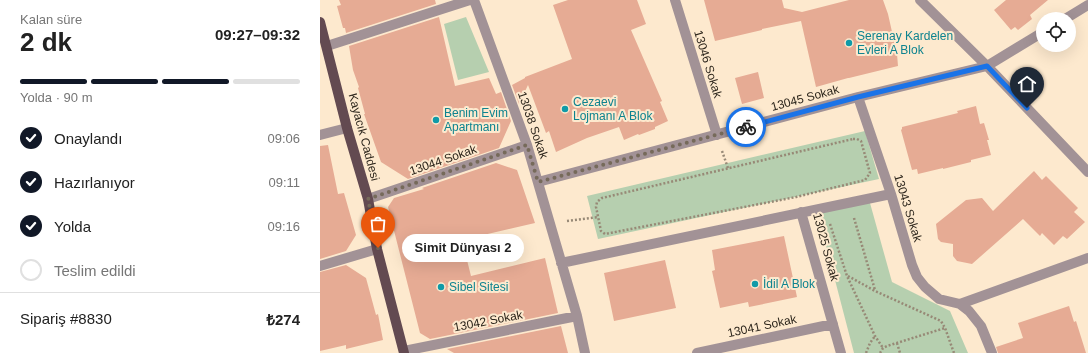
<!DOCTYPE html>
<html lang="tr">
<head>
<meta charset="utf-8">
<style>
  body { margin:0; font-family:Helvetica,sans-serif; background:#f6f6f6; color:#222; height:100vh; display:flex; flex-direction:column; font-size:15px; white-space:nowrap }
  * { box-sizing:border-box; margin:0 }
  p { font-size:13px; color:#767676 }
  .icon { flex:none; width:22px; height:22px; fill:none; stroke:currentColor; stroke-width:2; stroke-linecap:round; stroke-linejoin:round }
  .map { position:relative; flex:1; overflow:hidden }
  .drawer { display:flex; flex-direction:column; background:#fff; width:320px }
  .drawer>* { flex:none }
  .controls { position:absolute; left:716px; top:12px; display:grid; gap:8px }
  .controls a { display:grid; place-items:center; width:40px; height:40px; border-radius:50%; background:#fff; box-shadow:0 4px 16px #0002; font-size:20px }
  .pin { position:absolute; display:grid; place-items:center; width:34px; height:34px; color:#fff; margin:-41px -17px; border-radius:50% 50% 50% 0; rotate:-45deg; box-shadow:0 0 4px #0007 }
  .pin .icon { rotate:45deg }
  .courier { position:absolute; display:grid; place-items:center; width:40px; height:40px; margin:-20px; border:3px solid #1a73e8; border-radius:50%; background:#fff; color:#222; box-shadow:0 1px 5px #0007 }
  .bubble { position:absolute; height:28px; border-radius:14px; background:#fff; box-shadow:0 4px 16px #0002; font-size:13px; font-weight:600; line-height:28px; text-align:center }
  .overview em { font-style:normal; font-weight:600 }
  .overview div { display:flex; flex-direction:column-reverse }
  .overview { display:flex; align-items:center; justify-content:space-between; height:68px; padding:0 20px }
  h1 { font-size:26px; font-weight:600; line-height:30px }
  .bar { display:grid; grid-template-columns:repeat(4,1fr); gap:6px 4px; align-content:center; height:48px; padding:0 20px }
  .bar i { height:5px; border-radius:3px; background:#e0e0e0 }
  .bar .selected { background:#111827 }
  .bar p { grid-column:span 4 }
  .line { display:flex; align-items:center; gap:10px; padding:0 20px; border-top:1px solid #e0e0e0 }
  .line div { flex:1 }
  ol { padding:0 20px; list-style:none }
  li { display:flex; align-items:center; gap:12px; height:44px }
  li p { margin-inline-start:auto }
  li .icon { padding:4px; border-radius:50%; background:#111827; color:#fff; stroke-width:4 }
  li:last-child { color:#767676 }
  li i { width:22px; height:22px; border:2px solid #e0e0e0; border-radius:50% }
  main { display:flex; flex:1; min-height:0 }
  .map>svg:first-child { display:block }
  .green { fill:#b6cfaf }
  .building { fill:#e6ab94 }
  .lines { fill:none; stroke-linecap:round; stroke-linejoin:round }
  .path { stroke:#978976; stroke-width:2.5; stroke-dasharray:2 2; stroke-linecap:butt }
  .minor { stroke:#a29296; stroke-width:10 }
  .major { stroke:#634a51; stroke-width:10 }
  .done { stroke:#766a5a; stroke-width:4; stroke-dasharray:0 7.2 }
  .route { stroke:#1a73e8; stroke-width:5 }
  .culture-dot { fill:#0f9aa8; stroke:#fde9ce; stroke-width:1.5 }
  .labels { text-anchor:middle; stroke-width:4; stroke-linejoin:round; paint-order:stroke }
  .culture-label { font-size:12px; fill:#0d838f; stroke:#fde9ce; text-anchor:start }
  .street-label { font-size:12px; fill:#2d261c; stroke:#fde9ce }
</style>
</head>
<body>
<main>
<section class="drawer">
<div class="overview"><div><h1>2 dk</h1><p>Kalan süre</p></div><em>09:27–09:32</em></div>
<div class="bar"><i class="selected"></i><i class="selected"></i><i class="selected"></i><i></i><p>Yolda · 90 m</p></div>
<ol>
<li><svg class="icon" aria-label="check" viewBox="0 0 24 24"><path d="M5 12l5 5 9-10"/></svg>Onaylandı<p>09:06</p></li>
<li><svg class="icon" aria-label="check" viewBox="0 0 24 24"><path d="M5 12l5 5 9-10"/></svg>Hazırlanıyor<p>09:11</p></li>
<li><svg class="icon" aria-label="check" viewBox="0 0 24 24"><path d="M5 12l5 5 9-10"/></svg>Yolda<p>09:16</p></li>
<li><i></i>Teslim edildi</li>
</ol>
<div class="line" style="height:52px"><div>Sipariş #8830</div><b>₺274</b></div>
</section>
<div class="map">
<svg width="768" height="353" viewBox="0 0 768 353">
  <rect width="100%" height="100%" fill="#fde9ce"/>
  <!-- green -->
  <path class="green" d="M146,17L169,72L138,80L124,24Z
    M545,131L559,179L278,239L267,196Z
    M550,203L572,282L630,311L648,353H534L497,211Z"/>
  <!-- building -->
  <path class="building" d="M19,0H115L116,4L26,33L25,28H23L17,6L21,5Z
    M248,0H317L326,24L311,30L342,101L340,102L348,121L335,127V129L319,135L318,134L304,140L299,127L267,138L236,152L229,131L226,133L208,85L199,104L192,85L205,78V77L252,59L233,5Z
    M384,0H462L464,8L482,12L529,0H563L568,14L577,54L578,66L529,78H528L496,87L481,21L442,29V30L395,41Z
    M686,0H728L710,15L712,19L698,30L695,27L691,30L674,10Z
    M119,17L135,86L169,78L176,94L181,92L191,121L179,148L88,179L61,162L44,114H45L38,88L39,87L33,70L29,46Z
    M438,72L444,98L422,104L415,78Z
    M656,106L660,124L664,123L669,140H667L671,155L651,160V162L623,169V168L598,174L597,169L592,170L581,130L582,129V127L638,113L637,111Z
    M8,145L18,194L24,193L36,235L26,251L0,259V146Z
    M176,163L197,170L215,223L142,240L151,276L225,258L238,313L110,339L100,333L68,207L74,198L104,189L102,188Z
    M714,171L722,180L726,176L758,208L754,212L765,222L747,239L743,236L734,245L722,233L720,236L703,219L652,264L637,261L633,256V244L621,242L618,239L616,224L646,200L662,198L673,211Z
    M464,236L477,297L429,307L428,302L400,308L392,271L395,270L392,250Z
    M345,260L356,308L294,321L284,273Z
    M26,265L46,278L56,315L58,314L63,340L26,349V345L0,351V272Z
    M749,306L754,322L756,321L766,353H678L676,347L703,338L698,323Z
    M241,326L248,353H134L127,349Z"/>
  <g class="lines">
    <!-- path -->
    <path class="path" d="M533,139H537L541,141L550,173L545,180L476,197L285,234L281,231L276,207L277,202L282,198Z
      M402,151L408,168
      M534,218L555,290
      M247,221L278,217
      M510,224L527,276L555,336L563,348
      M528,276L555,291L621,321L625,328L634,353
      M577,343L580,353
      M546,353L550,343L555,336
      M560,353L563,348L567,346L625,328"/>
    <!-- minor -->
    <path class="minor" d="M154,0L207,145L257,316L265,353
      M355,0L397,135
      M600,0L667,66L768,172
      M745,19L768,5
      M7,46L150,0
      M538,97L571,194L592,265L597,277L605,287L619,299L640,304L649,311L661,326L672,353
      M0,135L27,128
      M218,182L538,97L667,66L723,32
      M48,199L207,145
      M481,212L521,353
      M241,263L571,194
      M0,266L57,249
      M640,304L768,258
      M84,351L257,316
      M377,353L513,324"/>
    <!-- major -->
    <path class="major" d="M0,22L27,128L48,199L57,249L84,353"/>
  </g>
  <g class="lines">
    <!-- done -->
    <path class="done" d="M58,248L48,199L207,145L218,182L426,127"/>
    <!-- route -->
    <path class="route" d="M426,127L538,97L667,66L707,108"/>
  </g>
  <!-- markers -->
  <g class="culture-dot">
    <circle cx="529" cy="43" r="4"/>
    <circle cx="245" cy="109" r="4"/>
    <circle cx="116" cy="120" r="4"/>
    <circle cx="435" cy="284" r="4"/>
    <circle cx="121" cy="287" r="4"/>
  </g>
  <g class="labels">
    <!-- culture labels -->
    <g class="culture-label">
      <text x="537" y="40">Serenay Kardelen<tspan x="537" dy="14">Evleri A Blok</tspan></text>
      <text x="253" y="106">Cezaevi<tspan x="253" dy="14">Lojmanı A Blok</tspan></text>
      <text x="124" y="117">Benim Evim<tspan x="124" dy="14">Apartmanı</tspan></text>
      <text x="443" y="288">İdil A Blok</text>
      <text x="129" y="291">Sibel Sitesi</text>
    </g>
    <!-- street labels -->
    <g class="street-label">
      <text transform="translate(388 64) rotate(73)" y="4">13046 Sokak</text>
      <text transform="translate(485 98) rotate(-15)" y="4">13045 Sokak</text>
      <text transform="translate(213 125) rotate(71)" y="4">13038 Sokak</text>
      <text transform="translate(44 137) rotate(75)" y="4">Kayacık Caddesi</text>
      <text transform="translate(123 160) rotate(-19)" y="4">13044 Sokak</text>
      <text transform="translate(588 208) rotate(73)" y="4">13043 Sokak</text>
      <text transform="translate(506 247) rotate(75)" y="4">13025 Sokak</text>
      <text transform="translate(168 321) rotate(-11)" y="4">13042 Sokak</text>
      <text transform="translate(442 326) rotate(-12)" y="4">13041 Sokak</text>
    </g>
  </g>
</svg>
<div class="controls">
<a><svg class="icon" aria-label="locate" viewBox="0 0 24 24"><circle cx="12" cy="12" r="6"/><path d="M12 2v4M12 18v4M2 12h4M18 12h4"/></svg></a>
</div>
<div class="pin" style="left:58px;top:248px;background:#ea580c"><svg class="icon" aria-label="bag" viewBox="0 0 24 24"><path d="M5 8h14l-1 12H6zM9 8a3 3 0 0 1 6 0"/></svg></div>
<div class="pin" style="left:707px;top:108px;background:#1f2937"><svg class="icon" aria-label="home" viewBox="0 0 24 24"><path d="M3 11l9-7 9 7M6 9v11h12V9"/></svg></div>
<div class="courier" style="left:426px;top:127px"><svg class="icon" aria-label="bike" viewBox="0 0 24 24"><circle cx="6" cy="16" r="4"/><circle cx="18" cy="16" r="4"/><path d="M6 16l4-8h5l3 8M10 8l3 8H6M13 5h3"/></svg></div>
<div class="bubble" style="left:82px;top:234px;width:122px">Simit Dünyası 2</div>
</div>
</main>
</body>
</html>
